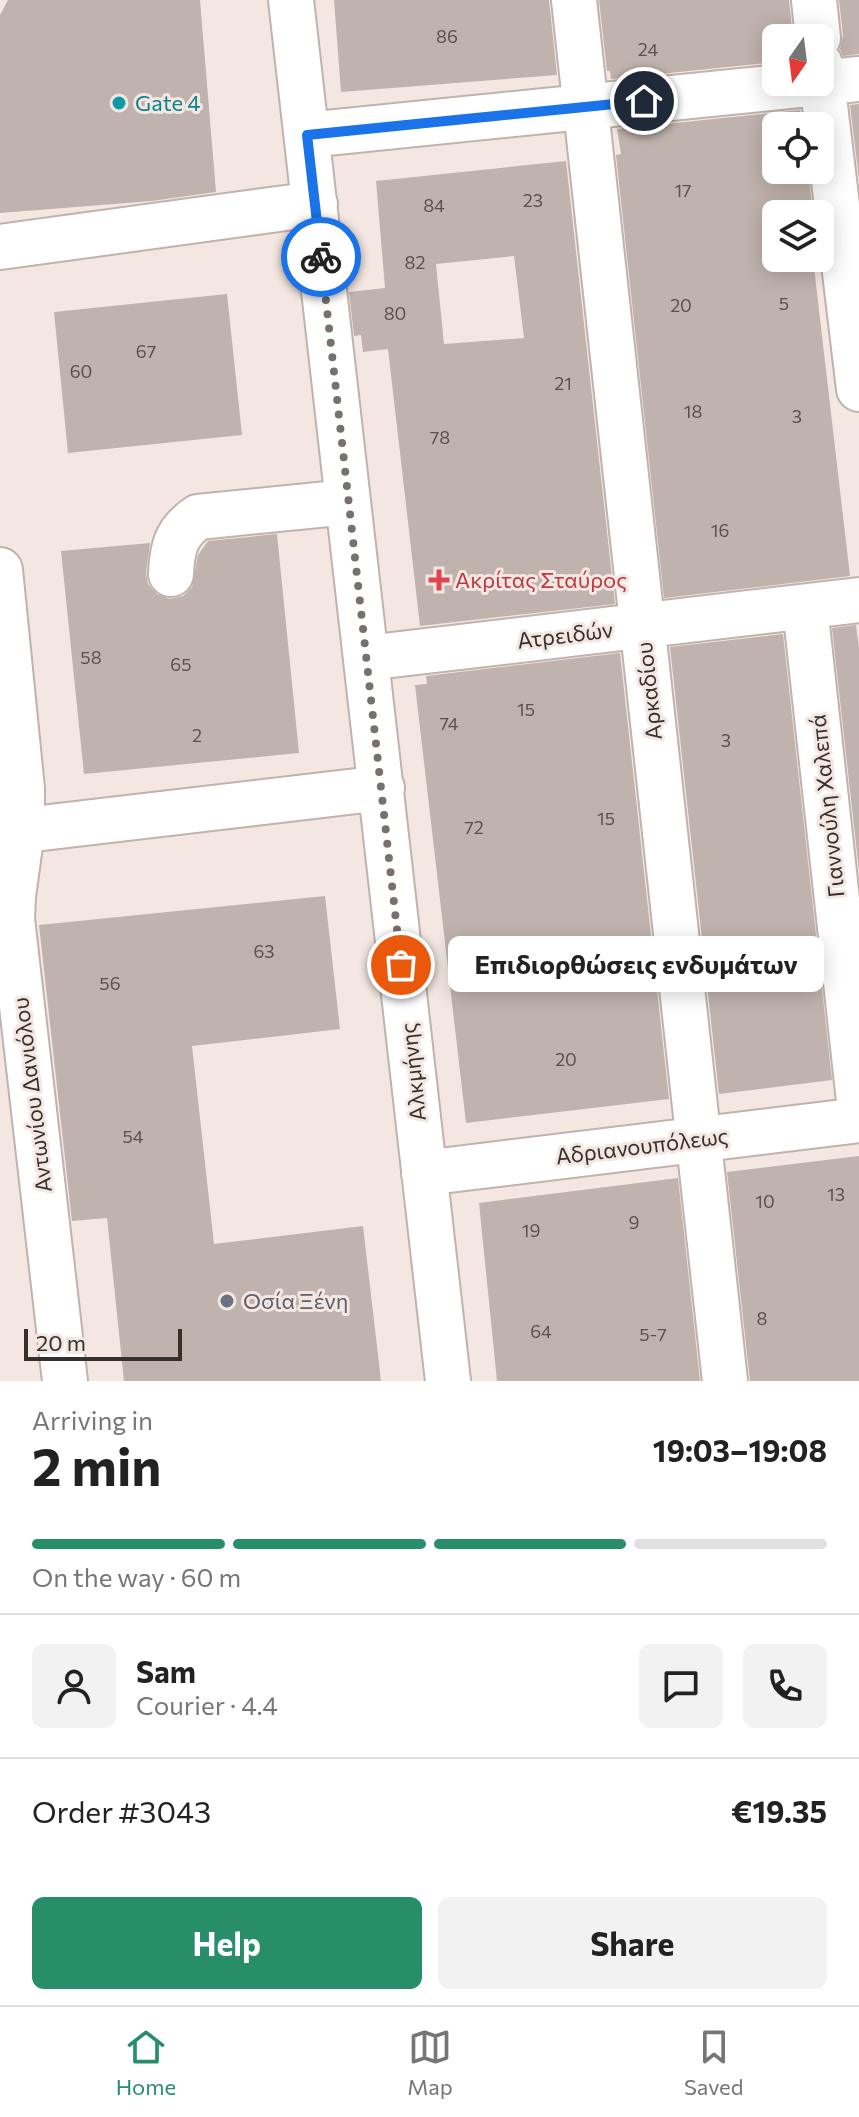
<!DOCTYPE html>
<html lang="en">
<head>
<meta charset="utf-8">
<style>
  body { margin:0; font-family:Commissioner,sans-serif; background:#f2f2f2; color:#222; height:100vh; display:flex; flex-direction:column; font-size:30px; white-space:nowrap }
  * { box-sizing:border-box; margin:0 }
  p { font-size:26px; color:#767676 }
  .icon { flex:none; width:44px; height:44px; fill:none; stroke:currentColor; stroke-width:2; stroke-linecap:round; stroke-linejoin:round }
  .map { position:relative; height:1381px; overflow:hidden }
  .details { display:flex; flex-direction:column; background:#fff; flex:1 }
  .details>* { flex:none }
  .needle { width:52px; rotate:194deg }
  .tools { position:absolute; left:762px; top:24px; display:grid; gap:16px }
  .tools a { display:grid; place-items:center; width:72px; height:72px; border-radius:12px; background:#fff; box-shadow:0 4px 20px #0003; font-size:40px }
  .scale { position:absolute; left:24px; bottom:20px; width:158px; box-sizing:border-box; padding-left:8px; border:4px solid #35302e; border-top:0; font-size:22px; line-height:28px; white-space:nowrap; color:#35302e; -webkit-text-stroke:6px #f4e7e1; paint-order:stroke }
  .pin { position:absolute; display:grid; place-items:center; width:68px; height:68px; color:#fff; margin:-34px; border:4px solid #fff; border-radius:50%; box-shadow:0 2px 8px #0007 }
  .courier { position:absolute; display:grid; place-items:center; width:80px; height:80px; margin:-40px; border:6px solid #1a73e8; border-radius:50%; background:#fff; color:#222; box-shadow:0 2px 10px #0007 }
  .bubble { position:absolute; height:56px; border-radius:12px; background:#fff; box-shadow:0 4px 20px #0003; font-size:26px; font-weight:700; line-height:56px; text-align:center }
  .headline em { font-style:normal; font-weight:700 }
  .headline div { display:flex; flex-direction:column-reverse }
  .headline { display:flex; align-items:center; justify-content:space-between; height:136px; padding:0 32px }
  h1 { font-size:52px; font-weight:700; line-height:60px }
  .bar { display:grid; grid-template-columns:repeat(4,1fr); gap:12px 8px; align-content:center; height:96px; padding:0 32px }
  .bar i { height:10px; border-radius:6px; background:#e0e0e0 }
  .bar .active { background:#288e6a }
  .bar p { grid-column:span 4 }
  .line { display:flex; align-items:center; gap:20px; padding:0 32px; border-top:2px solid #e0e0e0 }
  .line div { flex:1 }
  .round { display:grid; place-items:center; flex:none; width:84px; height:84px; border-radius:12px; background:#f2f2f2 }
  .primary-button { display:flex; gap:16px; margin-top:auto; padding:16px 32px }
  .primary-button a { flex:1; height:92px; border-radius:12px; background:#288e6a; color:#fff; font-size:32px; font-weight:700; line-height:92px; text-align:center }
  .primary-button a+a { background:#f2f2f2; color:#222 }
  .tab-bar { display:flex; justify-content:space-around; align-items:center; height:112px; border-top:2px solid #e0e0e0; background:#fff; font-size:22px; color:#767676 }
  .tab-bar a { display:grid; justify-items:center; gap:4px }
  .tab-bar .active { color:#288e6a }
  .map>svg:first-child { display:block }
  .building { fill:#c0b3ae; fill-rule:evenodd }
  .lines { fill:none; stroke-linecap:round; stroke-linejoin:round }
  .minor-casing { stroke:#c0b3ad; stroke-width:48 }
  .minor { stroke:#fff; stroke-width:44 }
  .done { stroke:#78706d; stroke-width:8; stroke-dasharray:0 14.4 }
  .route { stroke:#1a73e8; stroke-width:10 }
  .culture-dot { fill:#0f9aa8; stroke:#f4e7e1; stroke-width:3 }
  .health-dot { fill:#e0444e; stroke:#f4e7e1; stroke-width:3 }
  .worship-dot { fill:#6b7280; stroke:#f4e7e1; stroke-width:3 }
  .labels { text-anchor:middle; stroke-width:6; stroke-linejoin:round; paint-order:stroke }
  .number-label { font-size:18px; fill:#58514e }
  .culture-label { font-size:22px; fill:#0d838f; stroke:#f4e7e1; text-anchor:start }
  .health-label { font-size:22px; fill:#be3a42; stroke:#f4e7e1; text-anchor:start }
  .street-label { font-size:22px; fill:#35302e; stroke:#f4e7e1 }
  .worship-label { font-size:22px; fill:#5b616d; stroke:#f4e7e1; text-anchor:start }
</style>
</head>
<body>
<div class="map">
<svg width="859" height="1381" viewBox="0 0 859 1381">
  <rect width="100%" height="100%" fill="#f4e7e1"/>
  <!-- building -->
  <path class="building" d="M8,0H200L216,192L152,201L0,213V15Z
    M334,0H549L557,75L341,92Z
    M599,0H789L793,38H776V62L611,79L610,71H607Z
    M839,0H859V54L843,56L840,49L843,35Z
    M859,104V179L850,105Z
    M800,110L802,126H776V170H808L813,214H776V258H818L819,266L814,267L850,576L664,598L616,155L621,154L617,129Z
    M566,161L615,604L420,626L388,349L363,352L361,335L354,336L349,292L385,288L376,181ZM514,256L524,338L444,344L436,264Z
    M227,294L242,435L68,453L54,312Z
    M277,534L299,753L84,774L61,551L150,543L146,573L148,584L157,594L170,599L183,596L192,587L198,555L208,541Z
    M856,625L859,648V871L832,628Z
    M783,634L832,1080L719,1094L670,647Z
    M620,653L669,1099L466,1123L415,685L427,684L426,676Z
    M325,896L340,1029L192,1046L214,1244L363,1226L381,1381H124L107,1218L72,1221L39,925Z
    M859,1156V1381H750L727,1172Z
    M678,1178L700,1381H497L479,1203Z"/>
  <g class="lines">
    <defs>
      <path id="minor" d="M291,0L448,1381
        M574,0L725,1381
        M814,0L818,38
        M820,64L859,389
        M307,135L859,79
        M0,247L315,204
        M0,570L22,789V831L13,896L12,919L65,1381
        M171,574C172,548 176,532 198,517L348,502
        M805,607L859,1101
        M366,658L859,600
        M0,833L382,788
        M424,1173L859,1120"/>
    </defs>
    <!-- minor casing -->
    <use href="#minor" class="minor-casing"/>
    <!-- minor -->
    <use href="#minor" class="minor"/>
  </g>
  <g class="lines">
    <!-- done -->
    <path class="done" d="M321,257L401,965"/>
    <!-- route -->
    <path class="route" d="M321,257L307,135L644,101"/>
  </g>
  <!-- markers -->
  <circle class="culture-dot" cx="119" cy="103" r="8"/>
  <path class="health-dot" d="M435 568h8v8h8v8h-8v8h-8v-8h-8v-8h8z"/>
  <circle class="worship-dot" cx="227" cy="1301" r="8"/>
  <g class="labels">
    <!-- number labels -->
    <g class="number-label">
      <text x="447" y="43">86</text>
      <text x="648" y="56">24</text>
      <text x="683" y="197">17</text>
      <text x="533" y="207">23</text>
      <text x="434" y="212">84</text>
      <text x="415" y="269">82</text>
      <text x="784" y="310">5</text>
      <text x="681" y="312">20</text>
      <text x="395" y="320">80</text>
      <text x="146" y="358">67</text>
      <text x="81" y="378">60</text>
      <text x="563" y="390">21</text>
      <text x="693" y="418">18</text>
      <text x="797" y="423">3</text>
      <text x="440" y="444">78</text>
      <text x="720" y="537">16</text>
      <text x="91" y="664">58</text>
      <text x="181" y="671">65</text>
      <text x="526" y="716">15</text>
      <text x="449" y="730">74</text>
      <text x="197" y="742">2</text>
      <text x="726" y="747">3</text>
      <text x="606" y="825">15</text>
      <text x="474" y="834">72</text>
      <text x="264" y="958">63</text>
      <text x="110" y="990">56</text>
      <text x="566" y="1066">20</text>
      <text x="133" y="1143">54</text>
      <text x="836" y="1201">13</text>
      <text x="765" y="1208">10</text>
      <text x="634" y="1229">9</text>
      <text x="531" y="1237">19</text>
      <text x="762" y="1325">8</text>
      <text x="541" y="1338">64</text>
      <text x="653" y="1341">5-7</text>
    </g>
    <!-- culture labels -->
    <g class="culture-label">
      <text x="135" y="111">Gate 4</text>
    </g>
    <!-- health labels -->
    <g class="health-label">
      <text x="455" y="588">Ακρίτας Σταύρος</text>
    </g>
    <!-- street labels -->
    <g class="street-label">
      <text transform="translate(565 635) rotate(-7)" y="8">Ατρειδών</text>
      <text transform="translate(649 691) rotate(-96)" y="8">Αρκαδίου</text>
      <text transform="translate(827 806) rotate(-96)" y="8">Γιαννούλη Χαλεπά</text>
      <text transform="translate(413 1072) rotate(-96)" y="8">Αλκμήνης</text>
      <text transform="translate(32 1095) rotate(-97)" y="8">Αντωνίου Δανιόλου</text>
      <text transform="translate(642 1146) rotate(-7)" y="8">Αδριανουπόλεως</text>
    </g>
    <!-- worship labels -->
    <g class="worship-label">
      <text x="243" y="1309">Οσία Ξένη</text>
    </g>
  </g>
</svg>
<div class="tools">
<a><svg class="needle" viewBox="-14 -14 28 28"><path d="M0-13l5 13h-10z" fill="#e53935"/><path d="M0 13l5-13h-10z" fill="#767676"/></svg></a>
<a><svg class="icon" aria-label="locate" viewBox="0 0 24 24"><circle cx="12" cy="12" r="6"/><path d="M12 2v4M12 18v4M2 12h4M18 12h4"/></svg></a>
<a><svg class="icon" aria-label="layers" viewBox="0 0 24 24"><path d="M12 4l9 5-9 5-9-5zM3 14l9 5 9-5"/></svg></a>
</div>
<div class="scale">20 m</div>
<div class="pin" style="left:401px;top:965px;background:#ea580c"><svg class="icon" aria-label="bag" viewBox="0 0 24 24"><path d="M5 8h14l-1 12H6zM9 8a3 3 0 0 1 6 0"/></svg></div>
<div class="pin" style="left:644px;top:101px;background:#1f2937"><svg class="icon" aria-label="home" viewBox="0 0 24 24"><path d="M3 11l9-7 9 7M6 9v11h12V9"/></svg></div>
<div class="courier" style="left:321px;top:257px"><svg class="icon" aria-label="bike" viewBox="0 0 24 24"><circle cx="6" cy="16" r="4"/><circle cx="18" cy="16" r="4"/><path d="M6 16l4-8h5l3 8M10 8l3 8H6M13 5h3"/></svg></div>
<div class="bubble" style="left:448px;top:936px;width:376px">Επιδιορθώσεις ενδυμάτων</div>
</div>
<section class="details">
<div class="headline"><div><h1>2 min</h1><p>Arriving in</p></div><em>19:03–19:08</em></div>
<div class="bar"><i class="active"></i><i class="active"></i><i class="active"></i><i></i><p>On the way · 60 m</p></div>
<div class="line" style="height:144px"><a class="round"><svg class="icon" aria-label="person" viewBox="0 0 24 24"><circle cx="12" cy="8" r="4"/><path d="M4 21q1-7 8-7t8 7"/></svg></a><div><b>Sam</b><p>Courier · 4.4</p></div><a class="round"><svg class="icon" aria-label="chat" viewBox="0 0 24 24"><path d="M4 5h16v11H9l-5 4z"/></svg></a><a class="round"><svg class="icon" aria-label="phone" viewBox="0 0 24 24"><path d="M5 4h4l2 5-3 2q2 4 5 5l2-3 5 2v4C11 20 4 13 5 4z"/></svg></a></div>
<div class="line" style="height:104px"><div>Order #3043</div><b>€19.35</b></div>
<div class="primary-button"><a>Help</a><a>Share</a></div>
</section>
<nav class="tab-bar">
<a class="active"><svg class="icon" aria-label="home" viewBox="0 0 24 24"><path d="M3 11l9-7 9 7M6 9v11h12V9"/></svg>Home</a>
<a><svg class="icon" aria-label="map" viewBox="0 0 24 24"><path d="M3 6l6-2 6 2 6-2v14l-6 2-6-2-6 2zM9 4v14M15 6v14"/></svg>Map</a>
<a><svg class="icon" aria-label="saved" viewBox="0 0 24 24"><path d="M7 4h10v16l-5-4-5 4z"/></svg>Saved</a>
</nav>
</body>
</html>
